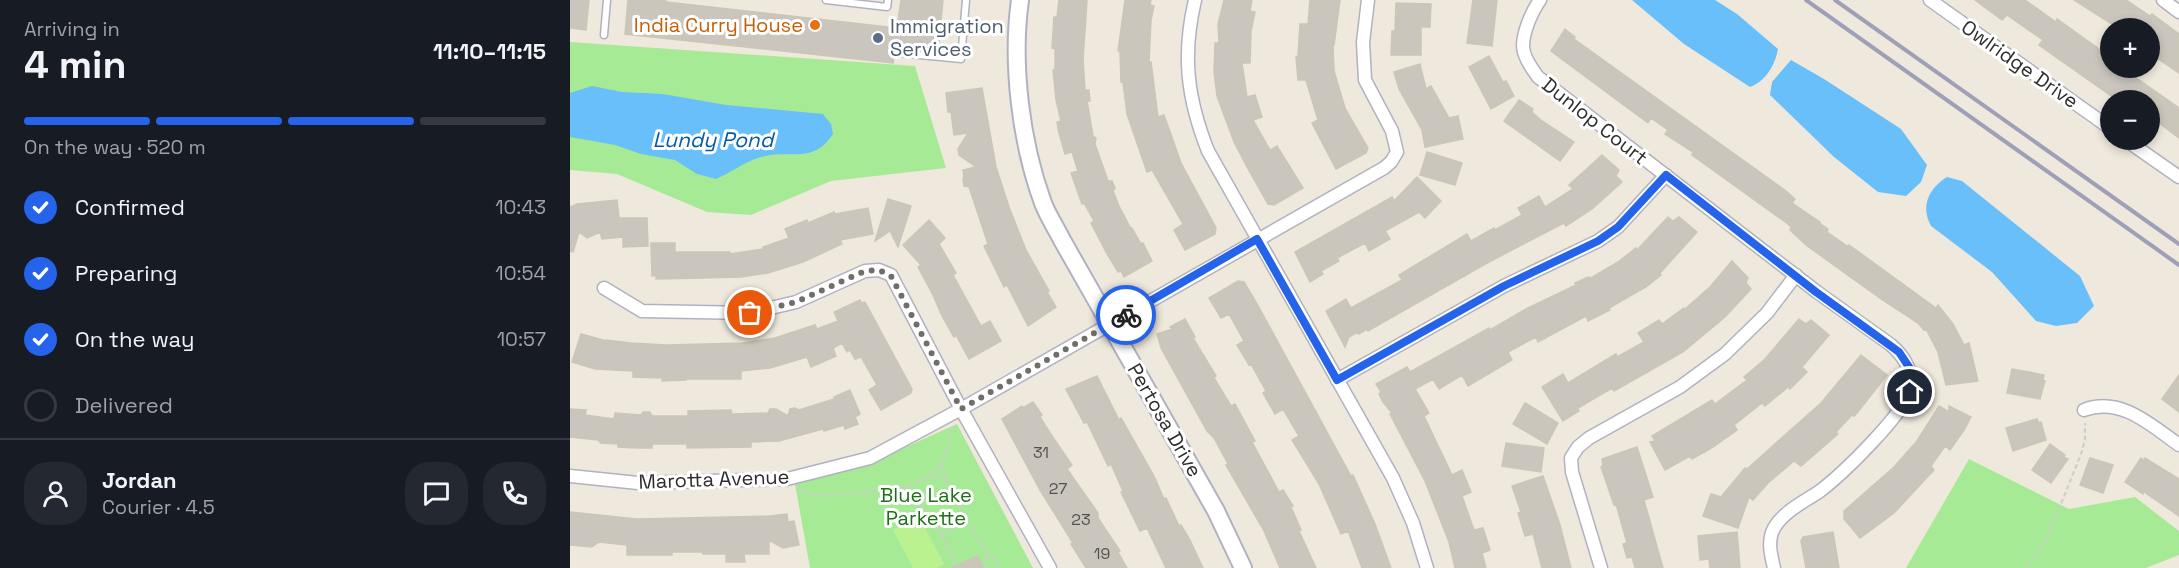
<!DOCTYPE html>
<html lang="en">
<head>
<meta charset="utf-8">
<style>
  body { margin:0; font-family:"Space Grotesk",sans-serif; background:#242831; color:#f1f3f6; height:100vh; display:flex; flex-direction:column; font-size:22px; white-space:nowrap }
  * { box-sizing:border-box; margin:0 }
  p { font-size:20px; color:#9ea1a6 }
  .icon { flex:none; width:33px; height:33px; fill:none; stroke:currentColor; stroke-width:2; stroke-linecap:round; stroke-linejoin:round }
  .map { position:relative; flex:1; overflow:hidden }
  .sheet { display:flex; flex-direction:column; background:#171b24; width:570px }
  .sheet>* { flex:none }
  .fabs { position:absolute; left:1530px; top:18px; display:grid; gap:12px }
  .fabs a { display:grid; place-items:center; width:60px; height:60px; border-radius:50%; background:#171b24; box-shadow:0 3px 9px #0003; font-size:30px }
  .pin { position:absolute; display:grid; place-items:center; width:51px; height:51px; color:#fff; margin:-26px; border:3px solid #fff; border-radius:50%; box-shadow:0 2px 6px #0007 }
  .courier { position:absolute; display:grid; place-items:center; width:60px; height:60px; margin:-30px; border:4px solid #2563eb; border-radius:50%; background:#fff; color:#222; box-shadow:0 2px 8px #0007 }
  .summary em { font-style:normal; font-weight:700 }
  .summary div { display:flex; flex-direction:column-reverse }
  .summary { display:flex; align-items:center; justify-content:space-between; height:102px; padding:0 24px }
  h1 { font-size:39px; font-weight:700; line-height:45px }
  .bar { display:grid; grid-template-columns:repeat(4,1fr); gap:9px 6px; align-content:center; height:72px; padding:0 24px }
  .bar i { height:8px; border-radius:4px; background:#363941 }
  .bar .selected { background:#2563eb }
  .bar p { grid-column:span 4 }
  .line { display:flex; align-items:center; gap:15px; padding:0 24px; border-top:2px solid #363941 }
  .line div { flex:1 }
  .round { display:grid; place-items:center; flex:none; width:63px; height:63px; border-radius:24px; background:#242831 }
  ol { padding:0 24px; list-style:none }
  li { display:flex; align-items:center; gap:18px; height:66px }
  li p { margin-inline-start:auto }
  li .icon { padding:6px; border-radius:50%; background:#2563eb; color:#fff; stroke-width:4 }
  li:last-child { color:#9ea1a6 }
  li i { width:33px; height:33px; border:3px solid #363941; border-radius:50% }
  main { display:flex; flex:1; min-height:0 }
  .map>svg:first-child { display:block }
  .green { fill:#a7ea95 }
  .pitch { fill:#bbf290 }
  .water { fill:#68bff9 }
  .building { fill:#cac6bd; stroke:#cbc6b6; stroke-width:1.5 }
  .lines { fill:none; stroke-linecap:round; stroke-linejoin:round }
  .lane-casing { stroke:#b1b2c1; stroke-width:9 }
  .street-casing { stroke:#b1b2c1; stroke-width:15 }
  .secondary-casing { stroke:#b1b2c1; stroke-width:20 }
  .path { stroke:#ccc; stroke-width:2; stroke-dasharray:4.5 3; stroke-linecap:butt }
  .lane { stroke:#fff; stroke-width:6 }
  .street { stroke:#fff; stroke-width:12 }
  .secondary { stroke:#fff; stroke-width:16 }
  .rail { stroke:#9f9fb8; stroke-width:4 }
  .done { stroke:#706e6a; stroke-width:6; stroke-dasharray:0 10.8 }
  .route { stroke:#2563eb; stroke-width:8 }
  .food-dot { fill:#e8710a; stroke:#fff; stroke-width:2 }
  .service-dot { fill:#5c6f8a; stroke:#fff; stroke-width:2 }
  .labels { text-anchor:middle; stroke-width:6; stroke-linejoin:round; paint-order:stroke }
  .number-label { font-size:16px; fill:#545250 }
  .food-label { font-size:20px; fill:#c56008; stroke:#fff; text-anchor:end }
  .service-label { font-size:20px; fill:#4e5e75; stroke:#fff; text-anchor:start }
  .street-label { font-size:20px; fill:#2c2c2c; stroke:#fff }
  .park-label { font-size:20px; fill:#1b7114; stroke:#fff }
  .water-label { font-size:21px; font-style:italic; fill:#025aaa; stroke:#fff }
</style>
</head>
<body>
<main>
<section class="sheet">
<div class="summary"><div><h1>4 min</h1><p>Arriving in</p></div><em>11:10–11:15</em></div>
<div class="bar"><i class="selected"></i><i class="selected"></i><i class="selected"></i><i></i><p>On the way · 520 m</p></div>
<ol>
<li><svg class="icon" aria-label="check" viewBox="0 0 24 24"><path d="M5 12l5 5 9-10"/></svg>Confirmed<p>10:43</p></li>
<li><svg class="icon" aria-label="check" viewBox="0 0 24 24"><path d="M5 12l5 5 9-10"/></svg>Preparing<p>10:54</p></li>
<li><svg class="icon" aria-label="check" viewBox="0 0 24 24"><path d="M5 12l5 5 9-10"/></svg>On the way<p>10:57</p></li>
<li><i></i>Delivered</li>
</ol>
<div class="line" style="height:108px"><a class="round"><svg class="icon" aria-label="person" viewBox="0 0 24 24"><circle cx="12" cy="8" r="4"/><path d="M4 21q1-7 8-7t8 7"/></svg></a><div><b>Jordan</b><p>Courier · 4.5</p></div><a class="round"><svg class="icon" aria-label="chat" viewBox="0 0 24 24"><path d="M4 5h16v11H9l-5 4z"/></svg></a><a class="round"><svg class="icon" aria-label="phone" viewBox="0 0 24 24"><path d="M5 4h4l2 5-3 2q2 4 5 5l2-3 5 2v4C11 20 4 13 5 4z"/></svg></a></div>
</section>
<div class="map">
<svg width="1609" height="568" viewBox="0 0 1609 568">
  <rect width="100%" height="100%" fill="#efe9dd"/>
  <!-- green -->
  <path class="green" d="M0,42L345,66L376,168L261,181L181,215L137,212L47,174L0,170Z
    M387,424L463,568H240L225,484L296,465Z
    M1399,459L1499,509L1565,497L1609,531V555L1576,568H1336Z"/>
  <!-- pitch -->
  <path class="pitch" d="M349,516L374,564L367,568H343L323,530Z"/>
  <!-- water -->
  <path class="water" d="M1062,0H1145L1167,14L1208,49C1205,65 1196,81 1180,87L1114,44Z
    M1221,60L1254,79L1331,129L1357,165L1351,182L1336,196L1308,192L1264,157L1200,95L1202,82Z
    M22,86L52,92L93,94L156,105L253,114L261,124L263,134C241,167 218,147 188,158C173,163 160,173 146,179L127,174L105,160L71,154L45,145L0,137V93Z
    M1377,177L1392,181L1510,276L1524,306L1507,323L1486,326L1466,321L1422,272L1361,226C1350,206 1359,188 1377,177Z"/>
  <!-- building -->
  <path class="building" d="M0,0H19L16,30L0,28Z
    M58,0H96V2L327,28L331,0H373L368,51L325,48L323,63L55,34Z
    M489,0H517L513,60L515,90H519L520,101H517L523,136L526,138L525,144L538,181H542L545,188L543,191L549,206L560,227L562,228L571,244L573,243L582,261L554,277L551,271L548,272L536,252L521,223L524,221L514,203L512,204L501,173L508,171L502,152L495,154L489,133L487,122L491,121L486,100L483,70H485V49L482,48L484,17H487Z
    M555,0H581L580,5L584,6L581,20L579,62H581L588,117L594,115L611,163L646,228L645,234L615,250L604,230L613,224L582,170L577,172L557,114L553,82H551L550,51H548Z
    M654,0H682L680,11L685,12L681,31L680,63H672L677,97L685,95L692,117L683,120L700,150L707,146L733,188L704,205L698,204L677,167L664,142L647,96L644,72L645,43H649L648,24Z
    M740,0H770L764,45H763L764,71L775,108L798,148L796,153L766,169L742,123L748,120L736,80H728L726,57L728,56L730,24H738Z
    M903,0H927L922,46L897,43Z
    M1405,0H1455L1486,22L1487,19L1540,57V68H1552L1609,108V138L1580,116V100H1547L1469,45L1473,40L1437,15L1432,20Z
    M1504,0H1556L1580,16L1582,14L1609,34V73L1580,53V28H1548Z
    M826,3L861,4L860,27H851V55H821L822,31H825Z
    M995,29L1005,37L1004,39L1216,191L1225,199L1222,203L1250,222L1249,223L1258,229L1257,232L1277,246L1279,245L1366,308L1368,305L1383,324L1394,345L1399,343L1408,381L1376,385L1368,352L1356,329L1354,330L1348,323L1311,299L1236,245L1220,230L1221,227L1218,224L1122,155L1123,152L1095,134L1098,130L1081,118L1078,123L981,51Z
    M919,56L933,82L936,81L944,96L921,109L899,67Z
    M850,64L856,89L861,86L879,118L888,116L893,139L855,147L852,130L829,89L824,72Z
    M412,88L426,167L439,207L456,250L479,291L477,292L486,307L458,326L437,285L434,287L414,246L418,244L399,187L394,186L393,179L394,176L393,170L406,167L389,155L388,149L398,133L384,135L381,112H378L376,93Z
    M949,100L963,109L962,112L972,121L1004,142L990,161L934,121Z
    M857,152L892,163L885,185L850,175Z
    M1032,155L1049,170L1046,176L1052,182L1022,209L996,226L994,223L917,263L798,331L797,329L789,334L786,333L779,337L775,347L756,311L776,299L781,308L832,280L829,275L897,234L901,241L924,228L925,230L952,215L948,208L969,196L975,207L1003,189L999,185Z
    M847,177L871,201L855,218L849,212L815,231L820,239L799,251L795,243L767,258L769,261L751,271L753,274L740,282L725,252L822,197L824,201Z
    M318,199L341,206L328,247L320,231L305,241Z
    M47,200L49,218H77L78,246L53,247V237L32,239L30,232L17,238L9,232L3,252L0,251V207L7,204Z
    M298,208L303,234L270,240L272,244L233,262L198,273L171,277L133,278L86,279V275L82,276L81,243H105V252H160V254L193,249V247L219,238L215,229L237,220L238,223L264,212L265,214Z
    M1098,217L1103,221L1109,217L1127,232L1090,273L1091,275L1076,287L1039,308L1040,310L1018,321L1016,316L968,342L966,337L938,352L942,360L898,386L892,375L869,389L863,379L845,389L859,413L854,416L882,475L892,470L901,492L892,496L904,530L913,528L920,550L912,553L916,568H885L879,542L855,481L820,414L822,413L813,402L809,394L811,392L806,384L837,367L840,372L919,328L920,330L956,309L1006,285L1005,283L1018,277L1021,278L1048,262L1066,248L1067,250Z
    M359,220L375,238L369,244L386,273L383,275L411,326L420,321L431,341L399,359L386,335L384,337L372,316L363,295L348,267L351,265L333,245Z
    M1162,261L1178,278L1176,283L1181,289L1155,317L1113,352L1044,391L1042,388L1008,408L1009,411L993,421L972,387L993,374L998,383L1046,354L1047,357L1074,342L1068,333L1089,320L1092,324L1114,308L1115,309L1140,287Z
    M668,281L674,282L686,302L781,476L783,475L805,524L821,568H792L778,531L771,534L749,484L722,440L729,436L713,409L705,414L693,393L696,391L681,364L679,365L667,345L674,341L659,314L651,318L639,298Z
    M290,300L291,303L295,302L342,389L341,393L311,410L299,390L307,385L291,357L285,359L280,350L277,352L272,343L263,348L266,356L241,367L237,357L200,368L171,371V379H116V380L92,381V378L63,377V371L25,369L2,362L11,334L37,341V340L61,343L96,345L173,343L205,338L245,325L247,329L268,321L264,312Z
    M615,319L625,337L623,338L646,376L644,378L661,406L665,404L685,441L682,442L709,492L713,490L723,506L721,507L731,530L729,531L746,568H710L694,531L656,465L658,464L644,438L637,431L591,348L587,334L602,329L600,327Z
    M1229,319L1236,324L1241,320L1259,335L1232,367L1237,372L1220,389L1218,387L1195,406L1192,403L1164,425L1167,430L1143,447L1122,459L1120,456L1095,470L1080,442L1085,441L1082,436L1142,400L1145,404L1177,380L1174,377L1195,359Z
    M1291,355L1317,375L1287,413L1284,416L1282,415L1266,432L1268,434L1231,466L1224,461L1198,483L1183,500L1179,497L1168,528L1133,516L1141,494L1151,497L1175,468L1177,469L1251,403Z
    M1442,369L1474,375L1473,380L1475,381L1470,399L1437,393Z
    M1609,375V412L1592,399Z
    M527,376L549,420L551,418L584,476L594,499L596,498L609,526L611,525L620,540L633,568H596L577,528L570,531L551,492L553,491L541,464L538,466L517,422L514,423L496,389Z
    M280,390L290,414L285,417L288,424L275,429L274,425L254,431L253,429L209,441L181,442V447L117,448V444H82V448H67L48,447V444L31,443L28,440L0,437V409L16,410L15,415L44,419L45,413L71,415L73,412H80L82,416H118V411L161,410L162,414L198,413L200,409H206L218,416L220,409L225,408L229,410L264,399V397Z
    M463,402L472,415L470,417L480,433L502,465L497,469L528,513V518L550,551L548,552L557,568H516L501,544L503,543L470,490L432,419L452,406L453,408Z
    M955,403L988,423L977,444L943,424Z
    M1369,406L1379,412V406L1401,417L1394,430L1380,450L1375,446L1361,466L1364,470L1324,513L1290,538L1274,519V511L1324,467L1347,441Z
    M1467,419L1469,423L1471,422L1476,440L1443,451L1436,428Z
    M936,443L974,448L971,472L932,466Z
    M1480,444L1495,455L1494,457L1498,459L1481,483L1462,470Z
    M1067,447L1083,497L1074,500L1093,568H1065L1062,557L1057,558L1053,544L1057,543L1046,504L1044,505L1031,467L1033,465L1032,459Z
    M1520,458L1543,465L1533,493L1510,485Z
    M1571,458L1574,460L1575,458L1609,479V516L1574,492L1573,494L1555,482Z
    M973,476L990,525L1001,568H972L963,534L955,536L948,513L951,512L942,486Z
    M0,512L67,519L200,516L217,514L218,522L224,521L229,545L213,548L199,540V554H174L175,562H156V554H133V552H102V555H57V545L29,542L22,547L0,545Z
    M1167,532L1170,568H1140L1139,559L1130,560L1128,536Z
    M1263,532L1269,568H1236L1231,541L1233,537Z
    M408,556L413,568H381Z"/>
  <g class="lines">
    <defs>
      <path id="lane" d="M256,0L317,7L318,0
        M34,35L37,0
        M329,53L391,59L396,0"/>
      <path id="street" d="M625,0C612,55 617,98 638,151L823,478L843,523L857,568
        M970,0C962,11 953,32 953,46C953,56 962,69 968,77L1247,292L1321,345C1335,357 1343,371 1340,389C1336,413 1271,475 1250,491C1234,502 1214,511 1204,528C1197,541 1201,555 1204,568
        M1360,0L1540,128
        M1593,0L1609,12
        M1556,140L1609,177
        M34,288L72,311L180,313L226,302L295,271L309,270L321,275L391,409L480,568
        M767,380L934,286L1028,241L1048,227L1096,175
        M1514,410C1550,396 1581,425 1609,445
        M0,476L68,483L217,479L300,458L391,409L814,168L821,162L827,152L822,131L795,80L793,42L798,0
        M1031,568L1002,472L1001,458L1008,447L1019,438L1110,387L1155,354L1197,313L1226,275"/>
      <path id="secondary" d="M450,0C441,64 451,143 473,203C478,216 486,228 492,240L646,511L673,568"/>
    </defs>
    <!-- lane casing -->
    <use href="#lane" class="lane-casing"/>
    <!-- street casing -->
    <use href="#street" class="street-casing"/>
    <!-- secondary casing -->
    <use href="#secondary" class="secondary-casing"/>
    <!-- path -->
    <path class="path" d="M371,465C382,497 408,542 430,568
      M360,476L377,481
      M229,488L239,496C272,493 355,497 372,463C377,452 379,439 384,427
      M333,489L353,508L372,535L388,568
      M373,535L399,520
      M415,568L418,554
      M1455,568L1475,544L1511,454L1515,440V423"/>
    <!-- lane -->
    <use href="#lane" class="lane"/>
    <!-- street -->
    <use href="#street" class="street"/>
    <!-- secondary -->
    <use href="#secondary" class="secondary"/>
    <!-- rail -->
    <path class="rail" d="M1236,0L1609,265
      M1265,0L1609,244"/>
  </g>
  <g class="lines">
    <!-- done -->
    <path class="done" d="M180,313L226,302L295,271L309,270L321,276L391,409L556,315"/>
    <!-- route -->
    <path class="route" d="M556,315L687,239L767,380L934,286L1028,241L1048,227L1096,175L1246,292L1329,352L1339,367L1340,392"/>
  </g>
  <!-- markers -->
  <circle class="food-dot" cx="245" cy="25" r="6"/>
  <circle class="service-dot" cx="308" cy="38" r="6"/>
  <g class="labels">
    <!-- number labels -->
    <g class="number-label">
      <text x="471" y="458">31</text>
      <text x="488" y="494">27</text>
      <text x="511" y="525">23</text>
      <text x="532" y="559">19</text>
    </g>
    <!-- food labels -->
    <g class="food-label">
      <text x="233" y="32">India Curry House</text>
    </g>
    <!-- service labels -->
    <g class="service-label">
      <text x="320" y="33">Immigration<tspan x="320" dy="23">Services</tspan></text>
    </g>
    <!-- street labels -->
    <g class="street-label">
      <text transform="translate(1450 64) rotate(35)" y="7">Owlridge Drive</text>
      <text transform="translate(1025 121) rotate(38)" y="7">Dunlop Court</text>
      <text transform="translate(595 420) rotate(60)" y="7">Pertosa Drive</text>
      <text transform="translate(144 479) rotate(-2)" y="7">Marotta Avenue</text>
    </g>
    <!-- park labels -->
    <g class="park-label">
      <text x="356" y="502">Blue Lake<tspan x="356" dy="23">Parkette</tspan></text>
    </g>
    <!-- water labels -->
    <g class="water-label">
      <text x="143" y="147">Lundy Pond</text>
    </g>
  </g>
</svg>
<div class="fabs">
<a>+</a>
<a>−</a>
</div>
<div class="pin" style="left:180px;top:313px;background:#ea580c"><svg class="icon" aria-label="bag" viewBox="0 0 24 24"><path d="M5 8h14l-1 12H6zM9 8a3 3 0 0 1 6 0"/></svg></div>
<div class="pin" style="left:1340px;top:392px;background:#1f2937"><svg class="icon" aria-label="home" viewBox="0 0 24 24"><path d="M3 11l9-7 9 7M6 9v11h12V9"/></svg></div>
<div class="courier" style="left:556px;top:315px"><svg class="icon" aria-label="bike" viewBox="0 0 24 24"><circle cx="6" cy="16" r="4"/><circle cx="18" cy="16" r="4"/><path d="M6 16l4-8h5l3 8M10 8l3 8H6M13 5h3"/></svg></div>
</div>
</main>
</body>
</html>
